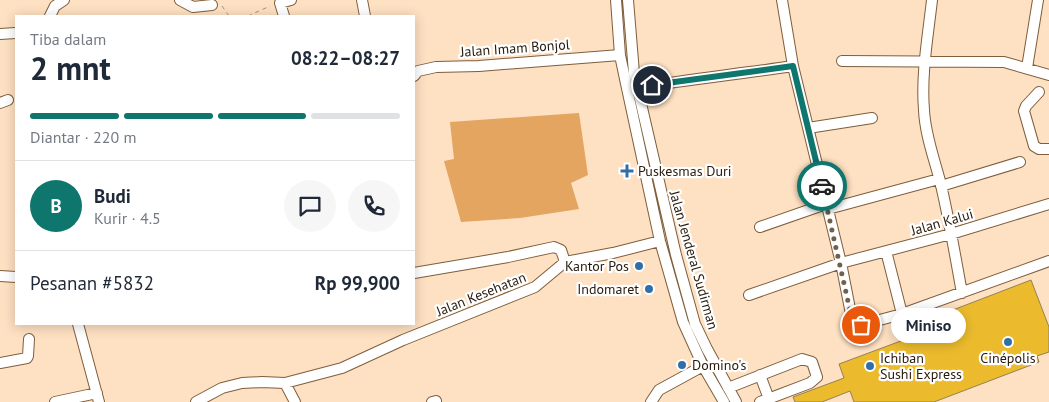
<!DOCTYPE html>
<html lang="id">
<head>
<meta charset="utf-8">
<style>
  body { margin:0; font-family:"PT Sans",sans-serif; background:#f6f6f7; color:#1f2937; height:100vh; display:flex; flex-direction:column; font-size:19px; white-space:nowrap }
  * { box-sizing:border-box; margin:0 }
  p { font-size:16px; color:#747a83 }
  .icon { flex:none; width:28px; height:28px; fill:none; stroke:currentColor; stroke-width:2; stroke-linecap:round; stroke-linejoin:round }
  .map { position:relative; flex:1; overflow:hidden }
  .panel { position:absolute; left:15px; top:15px; width:400px; height:310px; display:flex; flex-direction:column; background:#fff; border-radius:0px; box-shadow:0 2px 12px #0003 }
  .panel>* { flex:none }
  .pin { position:absolute; display:grid; place-items:center; width:42px; height:42px; color:#fff; margin:-21px; border:2px solid #fff; border-radius:50%; box-shadow:0 1px 5px #0007 }
  .courier { position:absolute; display:grid; place-items:center; width:50px; height:50px; margin:-25px; border:4px solid #0f766e; border-radius:50%; background:#fff; color:#222; box-shadow:0 1px 6px #0007 }
  .bubble { position:absolute; height:35px; border-radius:18px; background:#fff; box-shadow:0 2px 12px #0003; font-size:16px; font-weight:600; line-height:35px; text-align:center }
  .headline em { font-style:normal; font-weight:600 }
  .headline div { display:flex; flex-direction:column-reverse }
  .headline { display:flex; align-items:center; justify-content:space-between; height:85px; padding:0 15px }
  h1 { font-size:32px; font-weight:600; line-height:38px }
  .bar { display:grid; grid-template-columns:repeat(4,1fr); gap:8px 5px; align-content:center; height:60px; padding:0 15px }
  .bar i { height:6px; border-radius:4px; background:#e0e1e3 }
  .bar .on { background:#0f766e }
  .bar p { grid-column:span 4 }
  .line { display:flex; align-items:center; gap:12px; padding:0 15px; border-top:1px solid #e0e1e3 }
  .line div { flex:1 }
  .round { display:grid; place-items:center; flex:none; width:52px; height:52px; border-radius:26px; background:#f6f6f7 }
  .map>svg:first-child { display:block }
  .green { fill:#e3a560 }
  .building { fill:#ecbb2d; stroke:#938155 }
  .lines { fill:none; stroke-linecap:round; stroke-linejoin:round }
  .minor-casing { stroke:#7e5e3c; stroke-width:12 }
  .path { stroke:#a89079; stroke-width:1; stroke-dasharray:4 4; stroke-linecap:butt }
  .minor { stroke:#fff; stroke-width:10 }
  .done { stroke:#725f4c; stroke-width:5; stroke-dasharray:0 9 }
  .route { stroke:#0f766e; stroke-width:6 }
  .poi-dot { fill:#3070a6; stroke:#fff; stroke-width:2 }
  .labels { text-anchor:middle; stroke-width:4.5; stroke-linejoin:round; paint-order:stroke }
  .street-label { font-size:14px; fill:#271a0c; stroke:#fff }
  .poi-label { font-size:14px; fill:#271a0c; stroke:#fff; text-anchor:start }
</style>
</head>
<body>
<div class="map">
<svg width="1049" height="402" viewBox="0 0 1049 402">
  <rect width="100%" height="100%" fill="#fee0c2"/>
  <!-- green -->
  <path class="green" d="M579,113L588,175L571,183L579,209L520,218L461,222L444,161L454,159L450,122Z"/>
  <!-- building -->
  <path class="building" d="M1031,280L1049,327V352L1037,356L1039,362L934,402H854L850,391L822,402H795L793,397L844,378L839,364L949,323L945,313Z"/>
  <g class="lines">
    <defs>
      <path id="minor" d="M180,0L193,7L212,5
        M362,0L365,16
        M616,0L620,55L625,79L660,241L683,322L703,366L724,402
        M628,0L634,73L676,255L695,324L707,349L736,402
        M932,0C928,36 921,74 924,110C925,134 934,158 940,181C949,218 955,255 962,293
        M50,16L55,6L64,0
        M284,16L280,3L291,0
        M0,34L16,33
        M842,61L1004,62L1049,75
        M793,66L841,263L852,319L856,324L861,325L902,314L1049,261
        M1027,68L1038,0
        M414,76L418,71L436,67L479,66L620,55
        M638,88C689,79 741,74 793,66L782,0
        M1039,92L1026,106L1024,111L1034,146L1039,149H1049
        M0,103L8,100
        M808,128L872,118
        M941,186L1020,162
        M828,209L939,179
        M760,227L826,204
        M886,251L902,314
        M414,273L508,257L554,247L561,250L565,262
        M0,276L16,277
        M749,295L841,263L951,234L1049,204
        M78,324L99,402
        M0,363L27,358L28,356L29,339
        M760,375L769,399
        M285,383L295,402
        M728,388L802,359L812,362L817,377L810,383L760,402
        M55,402L97,393
        M196,402L222,388L242,383L262,382L285,383L342,368L403,340L535,287L565,262L613,253L660,241
        M432,402L436,401
        M651,402L659,390L703,366"/>
    </defs>
    <!-- minor casing -->
    <use href="#minor" class="minor-casing"/>
    <!-- path -->
    <path class="path" d="M222,6L229,16
      M248,16L270,6"/>
    <!-- minor -->
    <use href="#minor" class="minor"/>
  </g>
  <g class="lines">
    <!-- done -->
    <path class="done" d="M822,186L852,319L856,324L861,325"/>
    <!-- route -->
    <path class="route" d="M652,85L793,66L822,186"/>
  </g>
  <!-- markers -->
  <g class="poi-dot">
    <path d="M624.5 163.5h5v5h5v5h-5v5h-5v-5h-5v-5h5z"/>
    <circle cx="639" cy="266" r="5"/>
    <circle cx="649" cy="289" r="5"/>
    <circle cx="1008" cy="342" r="5"/>
    <circle cx="682" cy="365" r="5"/>
    <circle cx="870" cy="366" r="5"/>
  </g>
  <g class="labels">
    <!-- street labels -->
    <g class="street-label">
      <text transform="translate(515 48) rotate(-4)" y="5">Jalan Imam Bonjol</text>
      <text transform="translate(942 222) rotate(-16)" y="5">Jalan Kalui</text>
      <text transform="translate(694 260) rotate(74)" y="5">Jalan Jenderal Sudirman</text>
      <text transform="translate(481 294) rotate(-22)" y="5">Jalan Kesehatan</text>
    </g>
    <!-- poi labels -->
    <g class="poi-label">
      <text x="638" y="176">Puskesmas Duri</text>
      <text x="629" y="271" text-anchor="end">Kantor Pos</text>
      <text x="639" y="294" text-anchor="end">Indomaret</text>
      <text x="880" y="363">Ichiban<tspan x="880" dy="16">Sushi Express</tspan></text>
      <text x="1008" y="363" text-anchor="middle">Cinépolis</text>
      <text x="692" y="370">Domino's</text>
    </g>
  </g>
</svg>
<div class="pin" style="left:861px;top:325px;background:#ea580c"><svg class="icon" aria-label="bag" viewBox="0 0 24 24"><path d="M5 8h14l-1 12H6zM9 8a3 3 0 0 1 6 0"/></svg></div>
<div class="pin" style="left:652px;top:85px;background:#1f2937"><svg class="icon" aria-label="home" viewBox="0 0 24 24"><path d="M3 11l9-7 9 7M6 9v11h12V9"/></svg></div>
<div class="courier" style="left:822px;top:186px"><svg class="icon" aria-label="car" viewBox="0 0 24 24"><path d="M5 17H2v-5l4-1 3-4h7l3 4 3 1v5h-3M9 17h6M6 11h13"/><circle cx="7" cy="17" r="2"/><circle cx="17" cy="17" r="2"/></svg></div>
<div class="bubble" style="left:891px;top:308px;width:75px">Miniso</div>
<section class="panel">
<div class="headline"><div><h1>2 mnt</h1><p>Tiba dalam</p></div><em>08:22–08:27</em></div>
<div class="bar"><i class="on"></i><i class="on"></i><i class="on"></i><i></i><p>Diantar · 220 m</p></div>
<div class="line" style="height:90px"><b class="round" style="background:#0f766e;color:#fff">B</b><div><b>Budi</b><p>Kurir · 4.5</p></div><a class="round"><svg class="icon" aria-label="chat" viewBox="0 0 24 24"><path d="M4 5h16v11H9l-5 4z"/></svg></a><a class="round"><svg class="icon" aria-label="phone" viewBox="0 0 24 24"><path d="M5 4h4l2 5-3 2q2 4 5 5l2-3 5 2v4C11 20 4 13 5 4z"/></svg></a></div>
<div class="line" style="height:65px"><div>Pesanan #5832</div><b>Rp 99,900</b></div>
</section>
</div>
</body>
</html>
